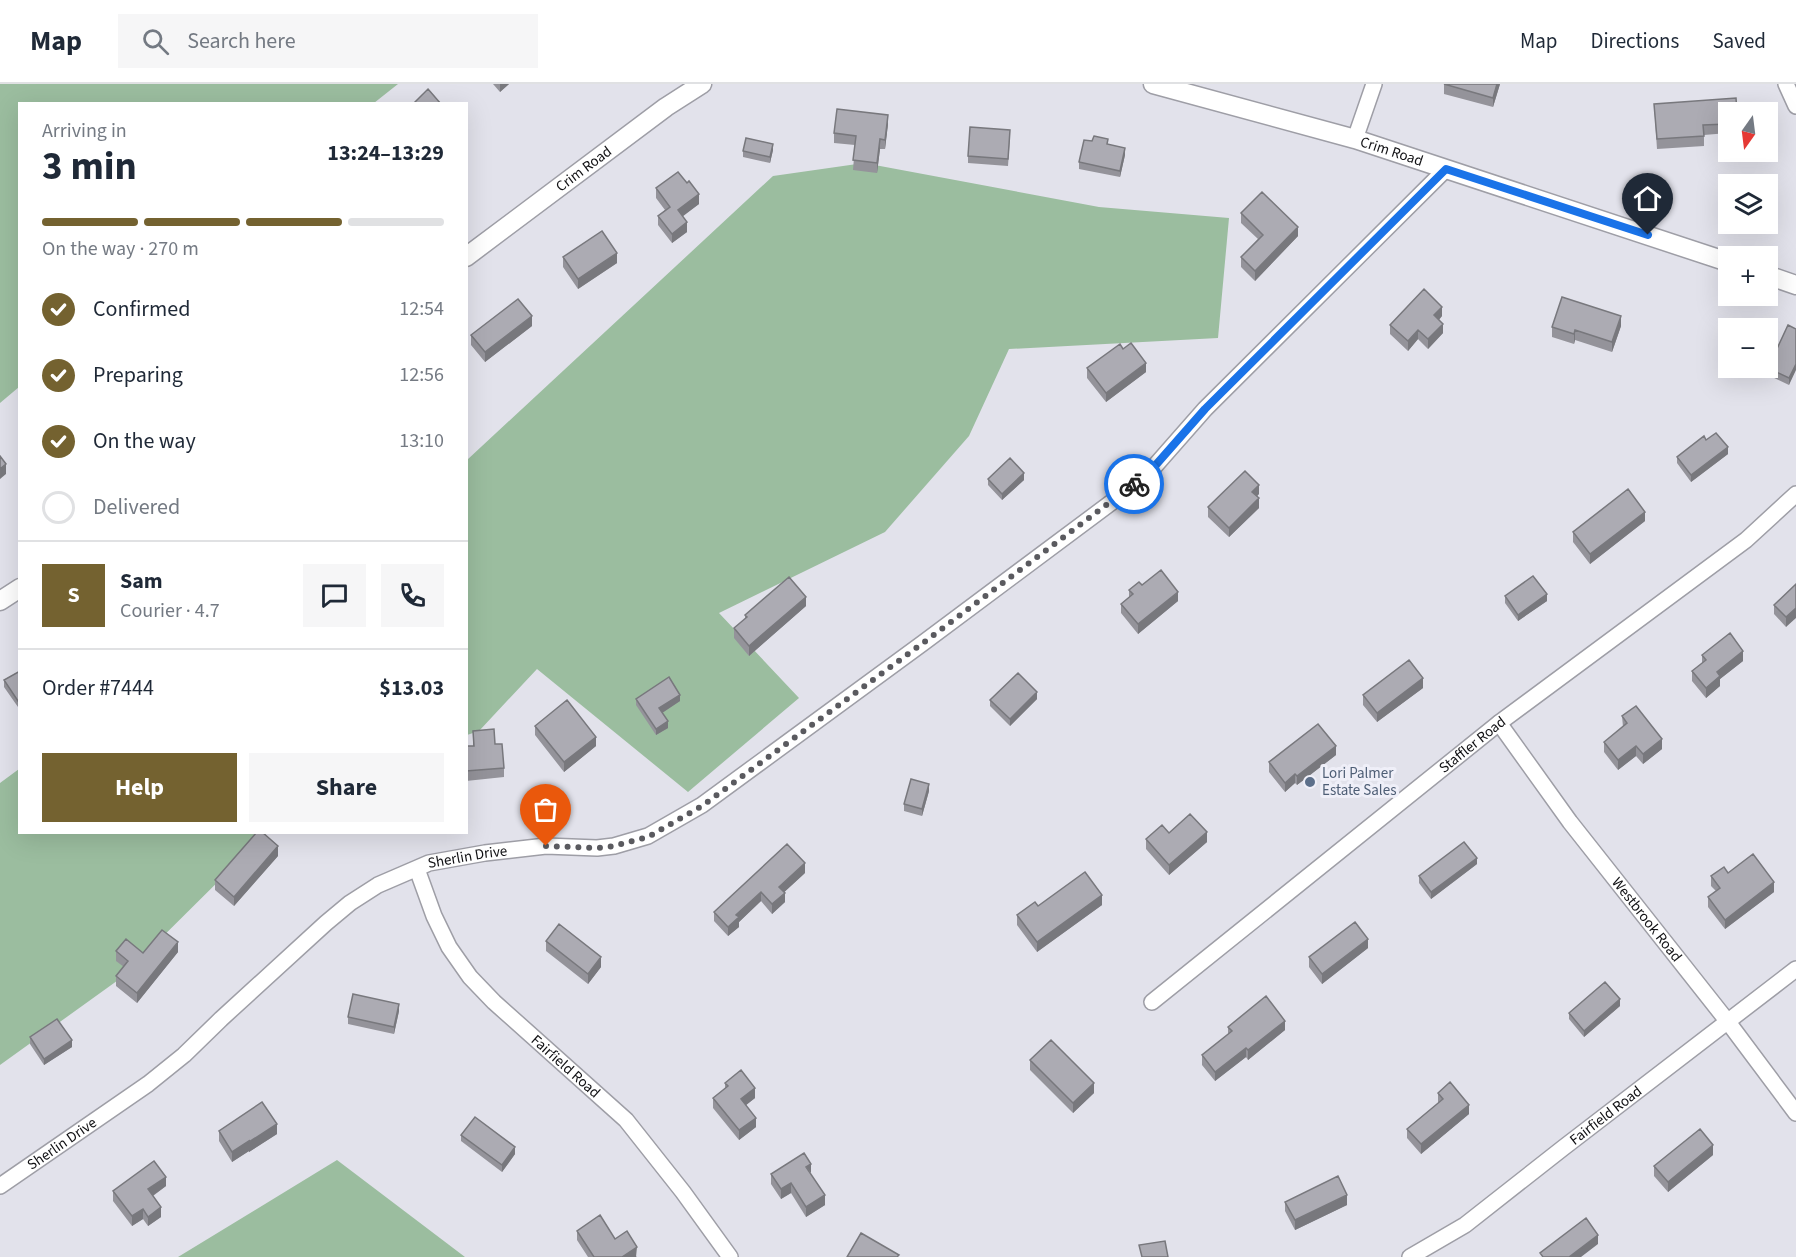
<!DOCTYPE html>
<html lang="en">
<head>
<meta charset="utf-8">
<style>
  body { margin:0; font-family:"Source Sans 3",sans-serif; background:#f6f6f7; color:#1f2937; height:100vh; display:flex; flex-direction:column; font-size:22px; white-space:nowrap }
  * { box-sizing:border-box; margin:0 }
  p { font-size:20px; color:#747a83 }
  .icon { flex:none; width:33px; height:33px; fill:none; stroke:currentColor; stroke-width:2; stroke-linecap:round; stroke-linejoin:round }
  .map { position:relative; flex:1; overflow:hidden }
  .drawer { position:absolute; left:18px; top:18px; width:450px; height:732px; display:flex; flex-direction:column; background:#fff; border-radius:0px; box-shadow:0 6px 24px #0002 }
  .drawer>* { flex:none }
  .needle { width:39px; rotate:194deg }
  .buttons { position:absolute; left:1718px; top:18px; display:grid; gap:12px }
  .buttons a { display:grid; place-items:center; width:60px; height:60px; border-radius:0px; background:#fff; box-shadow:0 6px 24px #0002; font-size:30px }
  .pin { position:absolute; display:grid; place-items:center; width:51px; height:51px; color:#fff; margin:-62px -26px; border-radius:50% 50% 50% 0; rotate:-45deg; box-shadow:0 0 6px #0007 }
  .pin .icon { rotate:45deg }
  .courier { position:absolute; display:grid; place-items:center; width:60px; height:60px; margin:-30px; border:4px solid #1a73e8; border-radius:50%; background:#fff; color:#222; box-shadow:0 2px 8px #0007 }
  .overview em { font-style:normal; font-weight:700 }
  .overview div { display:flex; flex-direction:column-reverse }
  .overview { display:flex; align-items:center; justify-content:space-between; height:102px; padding:0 24px }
  h1 { font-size:39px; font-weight:700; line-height:45px }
  .bar { display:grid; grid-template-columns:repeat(4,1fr); gap:9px 6px; align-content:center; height:72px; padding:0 24px }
  .bar i { height:8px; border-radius:4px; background:#e0e1e3 }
  .bar .on { background:#746230 }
  .bar p { grid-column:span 4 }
  .line { display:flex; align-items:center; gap:15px; padding:0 24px; border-top:2px solid #e0e1e3 }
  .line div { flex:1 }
  .round { display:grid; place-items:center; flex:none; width:63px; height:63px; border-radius:0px; background:#f6f6f7 }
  ol { padding:0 24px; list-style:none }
  li { display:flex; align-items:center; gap:18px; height:66px }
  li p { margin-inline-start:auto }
  li .icon { padding:6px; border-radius:50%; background:#746230; color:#fff; stroke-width:4 }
  li:last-child { color:#747a83 }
  li i { width:33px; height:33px; border:3px solid #e0e1e3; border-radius:50% }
  .primary-button { display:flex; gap:12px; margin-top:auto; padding:12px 24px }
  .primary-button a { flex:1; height:69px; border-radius:0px; background:#746230; color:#fff; font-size:24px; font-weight:700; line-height:69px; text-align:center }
  .primary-button a+a { background:#f6f6f7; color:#1f2937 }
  header { display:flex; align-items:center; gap:36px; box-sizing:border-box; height:84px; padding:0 30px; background:#fff; border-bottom:2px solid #e0e1e3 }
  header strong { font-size:28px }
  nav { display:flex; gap:33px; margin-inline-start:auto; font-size:21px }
  .search { width:420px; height:54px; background:#f6f6f7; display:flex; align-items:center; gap:15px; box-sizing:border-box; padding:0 21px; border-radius:0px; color:#747a83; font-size:22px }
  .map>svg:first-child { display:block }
  .forest { fill:#9bbd9f }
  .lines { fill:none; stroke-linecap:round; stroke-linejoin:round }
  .minor-casing { stroke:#9e9ea6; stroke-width:18 }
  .tertiary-casing { stroke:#9e9ea6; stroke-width:21 }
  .minor { stroke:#fff; stroke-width:15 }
  .tertiary { stroke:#fff; stroke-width:18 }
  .wall { fill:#94939a }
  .shaded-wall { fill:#78787d }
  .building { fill:#acabb3; stroke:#78787d; stroke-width:1.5 }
  .done { stroke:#5a5a5f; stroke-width:6; stroke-dasharray:0 10.8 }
  .route { stroke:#1a73e8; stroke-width:8 }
  .service-dot { fill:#5c6f8a; stroke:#efeff8; stroke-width:2 }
  .labels { text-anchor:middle; stroke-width:6; stroke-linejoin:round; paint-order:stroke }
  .street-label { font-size:15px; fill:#101013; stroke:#efeff8 }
  .service-label { font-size:15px; fill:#4e5e75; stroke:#efeff8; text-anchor:start }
</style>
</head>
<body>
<header>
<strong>Map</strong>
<div class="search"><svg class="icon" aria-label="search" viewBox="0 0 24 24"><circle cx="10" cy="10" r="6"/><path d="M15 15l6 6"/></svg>Search here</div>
<nav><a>Map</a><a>Directions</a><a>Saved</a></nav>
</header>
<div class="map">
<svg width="1796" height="1173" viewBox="0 0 1796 1173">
  <rect width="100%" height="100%" fill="#e2e2eb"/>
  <!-- forest -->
  <path class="forest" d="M0,0H398L374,19L20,20L19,303L0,319Z
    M864,79L1099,123L1229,134L1218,254L1009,265L969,352L885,448L719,529L799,614L688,708L537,585L479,647L467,651V376L773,92Z
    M19,685L20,748L267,749L121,894L0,981V699Z
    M337,1076L465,1173H178Z"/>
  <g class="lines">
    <defs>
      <g id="minor">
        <path d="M1786,0L1796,22"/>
        <path d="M1355,55L1374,0"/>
        <path id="s1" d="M1499,639L1570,738L1728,938L1796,1029"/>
        <path id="s2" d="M417,785L434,832L449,863L470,893L494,918L626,1036L683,1108L730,1173"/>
        <path id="s3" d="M1152,918L1499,639L1746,456L1796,410"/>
        <path id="s4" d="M0,1102L148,1000L184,971L221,935L326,839L350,819L378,801L429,779L485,769L546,762L597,764L614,762L648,752L702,721L923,559L1124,409L1154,383L1205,325L1446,85"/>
        <path id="s5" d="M1410,1173L1465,1141L1563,1064L1796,885"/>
      </g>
      <g id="tertiary">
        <path id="s6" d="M1153,0L1355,55L1728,178"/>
        <path id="s7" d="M466,173L666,23L702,0"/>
        <path d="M1767,191L1796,201"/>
        <path d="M0,517L20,504"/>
      </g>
    </defs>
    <!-- minor casing -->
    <use href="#minor" class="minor-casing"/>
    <!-- tertiary casing -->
    <use href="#tertiary" class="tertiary-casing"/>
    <!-- minor -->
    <use href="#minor" class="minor"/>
    <!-- tertiary -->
    <use href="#tertiary" class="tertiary"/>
  </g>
  <!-- wall -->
  <path class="wall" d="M493,0H509L500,8Z
    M1444,0H1500L1493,23L1444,10Z
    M1654,20L1728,28V49L1704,51V62L1657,65Z
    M888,40L885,65H880L877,89L853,86L855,61L834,59V49Z
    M1010,53L1008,82L968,79V72Z
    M1092,57L1108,61L1125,71L1120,93L1079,85V78Z
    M773,66L770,79L743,73V67Z
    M687,99L699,120L682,132L687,148L672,159L658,141V132L665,126L656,114V104Z
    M1241,129L1298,152L1255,197L1241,183V173L1258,155L1241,139Z
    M563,173L617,179L578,205L563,183Z
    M1442,232L1439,236L1443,249L1428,265L1418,255L1408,267L1390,250V241Z
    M532,242L485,278L471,261V251Z
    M1621,242L1612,268L1575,256L1574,260L1552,253V243Z
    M1796,245L1789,301L1768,291V284Z
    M1123,265L1146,288L1106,318L1087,294V284Z
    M1706,356L1728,370L1691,398L1677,379V373Z
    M988,395L1024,396L1002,416L988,401Z
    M1259,410L1257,412L1259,424L1229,453L1208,433V423Z
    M1645,437L1590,480L1573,458V448Z
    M1796,500L1786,543L1774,530V521Z
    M1142,501L1178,517L1138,550L1121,529V520L1129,513V506Z
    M1505,512L1547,517L1518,537L1505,519Z
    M806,522L749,572L734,554V544L745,535V531Z
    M1702,571L1743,577L1720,595V602L1706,614L1692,597V587L1702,579Z
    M20,587V622L18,623L4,603V596Z
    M1423,604L1377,638L1363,621V611Z
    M636,615L680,617L662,629L668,644L656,651L636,621Z
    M1037,615L1010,642L990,622V616Z
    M1622,632L1662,665L1643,680L1636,672L1618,686L1604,668V658L1623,643Z
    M535,642L596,662L564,688L535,651Z
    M473,647L495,660L504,684V693L466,697V662H473Z
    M1336,671L1297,701L1295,699L1285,708L1269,688V678Z
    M929,707L922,732L904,727V720Z
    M1169,749L1207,758L1169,791L1146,765V755Z
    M278,772L234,822L215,806V796Z
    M1477,780L1431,815L1419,799V792Z
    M805,789L784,808L785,818L772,830L761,817L739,838V843L728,852L714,837V828Z
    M1728,789L1774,808L1725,845L1708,823V813L1716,807L1711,802V792Z
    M1102,821L1037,868L1017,841V831L1038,822Z
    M546,857L601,883L588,900L546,867Z
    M1368,864L1322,900L1309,883V873Z
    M116,867L143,869L178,868L137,919L116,902V892L124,883L116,877Z
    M1620,922L1584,953L1569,935V929Z
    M399,927L394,950L348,940V933Z
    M1228,943L1285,946L1248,976L1246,973L1215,997L1202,981V971L1228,951Z
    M30,953L72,963L44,981L30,960Z
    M1030,976L1094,1009L1073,1029L1030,986Z
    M725,999L755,1014L746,1021L756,1043L739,1056L713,1024V1014L725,1005Z
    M1438,1009L1469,1030L1421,1070L1407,1054V1045L1438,1019Z
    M219,1047L277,1050L249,1068V1067L232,1078L219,1057Z
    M461,1051L515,1070L502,1088L461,1057Z
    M1713,1071L1668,1108L1654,1092V1082Z
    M810,1089L825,1121L806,1133L791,1109L781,1115L771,1100V1090Z
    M166,1102L153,1112L161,1133L148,1142L143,1135L132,1142L113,1117V1107Z
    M1285,1118L1347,1121L1295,1146L1285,1127Z
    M577,1147L615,1155L637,1173H588L577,1156Z"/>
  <!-- shaded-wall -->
  <path class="shaded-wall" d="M500,0H509L500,8Z
    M1497,0H1500L1493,23V14Z
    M888,31V40L885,65V56Z
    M880,55V65L877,89V79Z
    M773,60V66L770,79V73Z
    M1125,64V71L1120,93V87Z
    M699,110V120L678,136V126Z
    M687,138V148L672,159V150Z
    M1298,143V152L1255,197V187Z
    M617,169V179L578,205V195Z
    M1442,223V232L1434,241V231Z
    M532,232V242L485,278V268Z
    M1621,232V242L1612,268V258Z
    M1443,240V249L1428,265V255Z
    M1418,246V255L1408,267V257Z
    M1575,246V256L1574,260V250Z
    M1146,279V288L1106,318V309Z
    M1796,280V286L1789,301V294Z
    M1728,363V370L1691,398V391Z
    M6,380V390L0,395V385Z
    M1024,389V396L1002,416V410Z
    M1259,401V410L1252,417V408Z
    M1259,414V424L1229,453V444Z
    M1645,428V437L1590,480V470Z
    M1178,508V517L1138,550V540Z
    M1547,510V517L1518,537V531Z
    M806,513V522L749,572V562Z
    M1796,524V534L1786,543V533Z
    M1743,567V577L1720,595V602L1706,614V604L1717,588Z
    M1423,594V604L1377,638V629Z
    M1037,608V615L1010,642V635Z
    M680,611V617L659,631V624Z
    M668,637V644L656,651V645Z
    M596,653V662L564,688V678Z
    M1662,655V665L1643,680V670Z
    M1336,662V671L1297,701V692Z
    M1636,662V672L1618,686V676Z
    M1295,690V699L1285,708V699Z
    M929,700V707L922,732V725Z
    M1207,748V758L1169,791V781Z
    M278,762V772L234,822V813Z
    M1477,774V780L1431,815V808Z
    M805,779V789L779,813V803Z
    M1774,798V808L1725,845V836Z
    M761,808V817L739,838V843L728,852V843L736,831Z
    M785,809V818L772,830V820Z
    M1102,811V821L1037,868V858Z
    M1368,855V864L1322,900V890Z
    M178,858V868L137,919V909Z
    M601,873V883L588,900V890Z
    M1620,915V922L1584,953V947Z
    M399,920V927L394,950V943Z
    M1285,937V946L1248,976V966Z
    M72,956V963L44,981V975Z
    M1246,964V973L1215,997V988Z
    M1094,999V1009L1073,1029V1019Z
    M755,1004V1014L741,1025V1015Z
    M1469,1021V1030L1421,1070V1060Z
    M756,1034V1043L739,1056V1046Z
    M277,1040V1050L249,1068V1058Z
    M249,1057V1067L232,1078V1068Z
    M1713,1061V1071L1668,1108V1098Z
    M515,1063V1070L502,1088V1081Z
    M811,1080V1089L806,1083Z
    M166,1093V1102L148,1115V1105Z
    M791,1099V1109L781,1115V1105Z
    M825,1111V1121L806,1133V1123Z
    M1347,1111V1121L1295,1146V1136Z
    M161,1123V1133L148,1142V1133Z
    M143,1125V1135L132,1142V1132Z
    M1598,1151V1160L1581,1173H1569Z
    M637,1163L636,1173H622Z"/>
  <!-- building -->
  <path class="building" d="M1444,0H1497L1493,14Z
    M428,5L441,20H413Z
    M1736,14L1737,28H1728V40L1703,41L1704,52L1657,55L1654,20Z
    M837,25L888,31L885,56L880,55L877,79L853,76L856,52L834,49Z
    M970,43L1010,46L1008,75L968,72Z
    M1094,52L1108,55L1107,60L1125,64L1120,87L1079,78L1084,56L1092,57Z
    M746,54L773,60L770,73L743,67Z
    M678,88L687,99L689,97L699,110L678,126L687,138L672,150L658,132L670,123L656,104Z
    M1262,108L1298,143L1255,187L1241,173L1263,151L1241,129Z
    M602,147L617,169L578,195L563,173Z
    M1424,205L1442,223L1434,231L1443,240L1428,255L1418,246L1408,257L1390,241Z
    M1562,213L1621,232L1612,258L1575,246L1574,250L1552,243Z
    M518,215L532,232L485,268L471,251Z
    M1788,241L1796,245V280L1789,294L1768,284Z
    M1131,259L1146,279L1106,309L1087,284L1120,260L1123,265Z
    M1716,349L1728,363L1691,391L1677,373L1704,352L1706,356Z
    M0,372L6,380L0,385Z
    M1010,374L1024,389L1002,410L988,395Z
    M1245,387L1259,401L1252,408L1259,414L1229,444L1208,423Z
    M1628,405L1645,428L1590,470L1573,448Z
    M1161,486L1178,508L1138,540L1121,520L1133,510L1129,506L1139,498L1142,501Z
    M1533,492L1547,510L1518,531L1505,512Z
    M789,493L806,513L749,562L734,544L747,533L745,531Z
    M1796,500V524L1786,533L1774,521Z
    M1730,549L1743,567L1717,588L1720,592L1706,604L1692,587L1706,576L1702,571Z
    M1409,576L1423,594L1377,629L1363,611Z
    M20,587V616L18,617L4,596Z
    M1018,589L1037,608L1010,635L990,616Z
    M669,593L680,611L659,624L668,637L656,645L636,615Z
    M567,616L596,653L564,678L535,642Z
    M1636,622L1662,655L1643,670L1636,662L1618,676L1604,658L1627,639L1622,632Z
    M1318,640L1336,662L1297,692L1295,690L1285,699L1269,678Z
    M494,645L495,660H502L504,684L466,687V662H474L473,647Z
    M911,695L929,700L922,725L904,720Z
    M1190,730L1207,748L1169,781L1146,755L1162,741L1169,749Z
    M257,748H262L278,762L234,813L215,796Z
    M1464,758L1477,774L1431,808L1419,792Z
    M787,760L805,779L779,803L785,809L772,820L761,808L736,831L739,833L728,843L714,828Z
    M1753,770L1774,798L1725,836L1708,813L1720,804L1711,792L1724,783L1728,789Z
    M1085,788L1102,811L1037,858L1017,831L1035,818L1038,822Z
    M1355,838L1368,855L1322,890L1309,873Z
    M559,840L601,873L588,890L546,857Z
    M162,846L178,858L137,909L116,892L128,877L116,867L126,855L143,869Z
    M1605,898L1620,915L1584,947L1569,929Z
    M353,910L399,920L394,943L348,933Z
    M1266,912L1285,937L1248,966L1246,964L1215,988L1202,971L1232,947L1228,943Z
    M57,935L72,956L44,975L30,953Z
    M1051,956L1094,999L1073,1019L1030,976Z
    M741,986L755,1004L741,1015L756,1034L739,1046L713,1014L728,1002L725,999Z
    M1450,998L1469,1021L1421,1060L1407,1045L1443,1015L1438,1009Z
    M262,1018L277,1040L249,1058V1057L232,1068L219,1047Z
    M475,1033L515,1063L502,1081L461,1051Z
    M1700,1045L1713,1061L1668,1098L1654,1082Z
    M804,1069L811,1080L806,1083L825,1111L806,1123L791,1099L781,1105L771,1090Z
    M154,1077L166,1093L148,1105L161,1123L148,1133L143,1125L132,1132L113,1107Z
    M1338,1092L1347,1111L1295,1136L1285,1118Z
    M600,1131L615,1155L627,1147L637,1163L622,1173H594L577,1147Z
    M1586,1134L1598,1151L1569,1173H1543L1540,1169Z
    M861,1149L899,1171L897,1173H847Z
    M1165,1157L1168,1173H1142L1139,1161Z"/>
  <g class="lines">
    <!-- done -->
    <path class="done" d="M546,762L597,764L614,762L648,753L702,722L923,559L1134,400"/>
    <!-- route -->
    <path class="route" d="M1134,400L1154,383L1205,325L1446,85L1648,151"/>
  </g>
  <!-- markers -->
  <circle class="service-dot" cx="1310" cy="698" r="6"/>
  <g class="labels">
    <!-- street labels -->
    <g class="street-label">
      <text dy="5" stroke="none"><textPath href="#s6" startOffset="248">Crim Road</textPath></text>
      <text dy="5" stroke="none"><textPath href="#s7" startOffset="147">Crim Road</textPath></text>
      <text dy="5" stroke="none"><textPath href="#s3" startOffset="411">Staffler Road</textPath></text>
      <text dy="5" stroke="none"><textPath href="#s4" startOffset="579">Sherlin Drive</textPath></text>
      <text dy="5" stroke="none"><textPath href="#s1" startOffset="246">Westbrook Road</textPath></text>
      <text dy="5" stroke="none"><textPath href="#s2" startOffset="252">Fairfield Road</textPath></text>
      <text dy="5" stroke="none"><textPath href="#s5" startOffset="242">Fairfield Road</textPath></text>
      <text dy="5" stroke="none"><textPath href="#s4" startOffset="75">Sherlin Drive</textPath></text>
    </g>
    <!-- service labels -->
    <g class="service-label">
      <text x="1322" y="694">Lori Palmer<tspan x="1322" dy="17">Estate Sales</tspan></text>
    </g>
  </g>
</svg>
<div class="buttons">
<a><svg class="needle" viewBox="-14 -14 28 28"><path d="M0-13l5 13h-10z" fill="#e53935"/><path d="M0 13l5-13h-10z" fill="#747a83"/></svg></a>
<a><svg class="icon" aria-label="layers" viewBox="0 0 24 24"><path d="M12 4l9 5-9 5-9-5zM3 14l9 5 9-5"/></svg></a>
<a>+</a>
<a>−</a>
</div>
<div class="pin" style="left:546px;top:762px;background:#ea580c"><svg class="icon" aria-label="bag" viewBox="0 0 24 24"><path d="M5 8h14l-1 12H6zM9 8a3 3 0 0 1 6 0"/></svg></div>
<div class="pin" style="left:1648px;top:151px;background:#1f2937"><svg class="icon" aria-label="home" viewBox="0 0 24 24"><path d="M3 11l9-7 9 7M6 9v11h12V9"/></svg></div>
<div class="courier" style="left:1134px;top:400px"><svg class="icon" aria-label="bike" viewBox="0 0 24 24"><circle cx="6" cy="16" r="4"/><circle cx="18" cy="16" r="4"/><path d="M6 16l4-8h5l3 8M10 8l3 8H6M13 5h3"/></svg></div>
<section class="drawer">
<div class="overview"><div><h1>3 min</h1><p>Arriving in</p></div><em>13:24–13:29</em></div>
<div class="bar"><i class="on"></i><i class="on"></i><i class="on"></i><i></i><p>On the way · 270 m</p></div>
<ol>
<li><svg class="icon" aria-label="check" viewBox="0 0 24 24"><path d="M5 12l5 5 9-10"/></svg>Confirmed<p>12:54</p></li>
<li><svg class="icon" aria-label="check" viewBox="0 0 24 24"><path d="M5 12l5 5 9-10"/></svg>Preparing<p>12:56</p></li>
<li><svg class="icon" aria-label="check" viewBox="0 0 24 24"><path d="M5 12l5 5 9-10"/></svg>On the way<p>13:10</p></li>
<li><i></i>Delivered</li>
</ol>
<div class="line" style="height:108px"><b class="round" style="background:#746230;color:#fff">S</b><div><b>Sam</b><p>Courier · 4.7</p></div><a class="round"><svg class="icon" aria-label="chat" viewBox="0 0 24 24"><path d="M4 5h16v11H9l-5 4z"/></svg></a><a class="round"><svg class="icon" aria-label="phone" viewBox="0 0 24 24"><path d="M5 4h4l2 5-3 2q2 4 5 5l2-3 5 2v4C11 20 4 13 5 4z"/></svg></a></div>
<div class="line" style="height:78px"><div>Order #7444</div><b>$13.03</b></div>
<div class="primary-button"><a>Help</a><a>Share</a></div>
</section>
</div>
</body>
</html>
